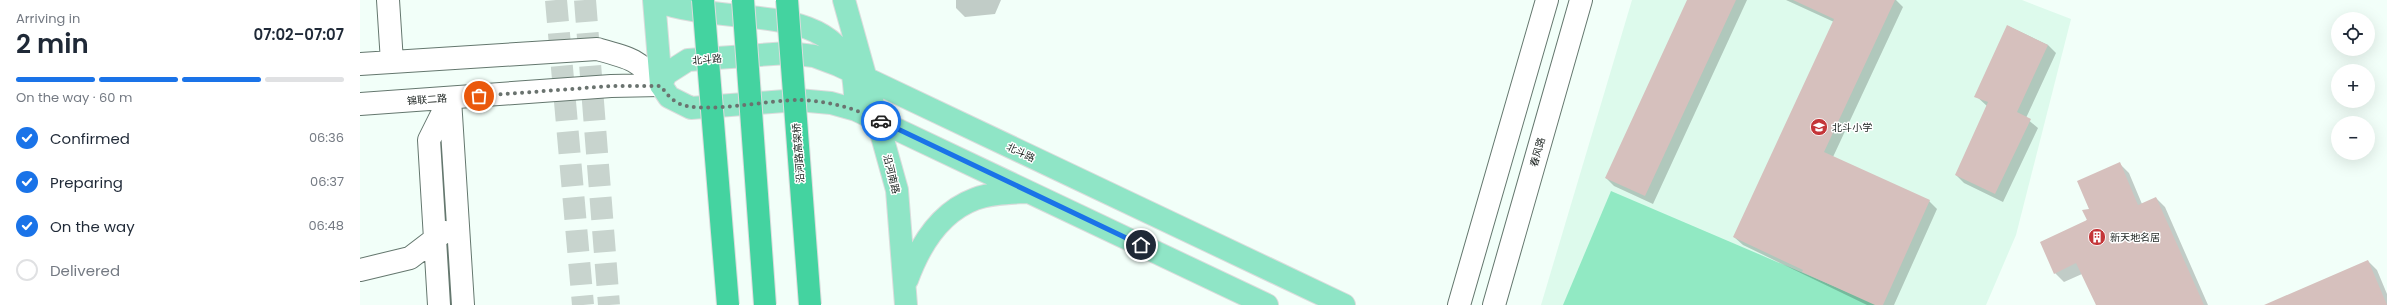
<!DOCTYPE html>
<html lang="en">
<head>
<meta charset="utf-8">
<style>
  body { margin:0; font-family:Poppins,"Noto Sans SC",sans-serif; background:#f2f2f3; color:#1f2937; height:100vh; display:flex; flex-direction:column; font-size:15px; white-space:nowrap }
  * { box-sizing:border-box; margin:0 }
  p { font-size:13px; color:#747a83 }
  .icon { flex:none; width:22px; height:22px; fill:none; stroke:currentColor; stroke-width:2; stroke-linecap:round; stroke-linejoin:round }
  .map { position:relative; flex:1; overflow:hidden }
  .drawer { display:flex; flex-direction:column; background:#fff; width:360px }
  .drawer>* { flex:none }
  .buttons { position:absolute; left:1971px; top:12px; display:grid; gap:8px }
  .buttons a { display:grid; place-items:center; width:44px; height:44px; border-radius:50%; background:#fff; box-shadow:0 4px 16px #0002; font-size:20px }
  .pin { position:absolute; display:grid; place-items:center; width:34px; height:34px; color:#fff; margin:-17px; border:2px solid #fff; border-radius:50%; box-shadow:0 1px 4px #0007 }
  .courier { position:absolute; display:grid; place-items:center; width:40px; height:40px; margin:-20px; border:3px solid #1a73e8; border-radius:50%; background:#fff; color:#222; box-shadow:0 1px 5px #0007 }
  .summary em { font-style:normal; font-weight:600 }
  .summary div { display:flex; flex-direction:column-reverse }
  .summary { display:flex; align-items:center; justify-content:space-between; height:68px; padding:0 16px }
  h1 { font-size:26px; font-weight:600; line-height:30px }
  .bar { display:grid; grid-template-columns:repeat(4,1fr); gap:6px 4px; align-content:center; height:48px; padding:0 16px }
  .bar i { height:5px; border-radius:3px; background:#e0e1e3 }
  .bar .current { background:#1a73e8 }
  .bar p { grid-column:span 4 }
  ol { padding:0 16px; list-style:none }
  li { display:flex; align-items:center; gap:12px; height:44px }
  li p { margin-inline-start:auto }
  li .icon { padding:4px; border-radius:50%; background:#1a73e8; color:#fff; stroke-width:4 }
  li:last-child { color:#747a83 }
  li i { width:22px; height:22px; border:2px solid #e0e1e3; border-radius:50% }
  main { display:flex; flex:1; min-height:0 }
  .map>svg:first-child { display:block }
  .built { fill:#ddfaec }
  .green { fill:#91e9c3 }
  .shadow { fill:#0003 }
  .building { fill:#d6c0bd }
  .lines { fill:none; stroke-linecap:round; stroke-linejoin:round }
  .highway-tunnel { stroke:#c8d4ce; stroke-width:22; stroke-dasharray:22 11; stroke-linecap:butt }
  .minor-casing { stroke:#64776e; stroke-width:24 }
  .major-casing { stroke:#dbdcdc; stroke-width:24 }
  .minor { stroke:#fff; stroke-width:22 }
  .major { stroke:#8fe5c6; stroke-width:22 }
  .highway-bridge-casing { stroke:#dbdcdc; stroke-width:24; stroke-linecap:butt }
  .highway-bridge { stroke:#44d3a0; stroke-width:22 }
  .done { stroke:#6a736f; stroke-width:4; stroke-dasharray:0 7.2 }
  .route { stroke:#1a73e8; stroke-width:5 }
  .labels { text-anchor:middle; stroke-width:3; stroke-linejoin:round; paint-order:stroke }
  .street-label { font-size:10px; fill:#202724; stroke:#fff }
  .poi-label { font-size:10px; fill:#202724; stroke:#fff; text-anchor:start }
</style>
</head>
<body>
<main>
<section class="drawer">
<div class="summary"><div><h1>2 min</h1><p>Arriving in</p></div><em>07:02–07:07</em></div>
<div class="bar"><i class="current"></i><i class="current"></i><i class="current"></i><i></i><p>On the way · 60 m</p></div>
<ol>
<li><svg class="icon" aria-label="check" viewBox="0 0 24 24"><path d="M5 12l5 5 9-10"/></svg>Confirmed<p>06:36</p></li>
<li><svg class="icon" aria-label="check" viewBox="0 0 24 24"><path d="M5 12l5 5 9-10"/></svg>Preparing<p>06:37</p></li>
<li><svg class="icon" aria-label="check" viewBox="0 0 24 24"><path d="M5 12l5 5 9-10"/></svg>On the way<p>06:48</p></li>
<li><i></i>Delivered</li>
</ol>
</section>
<div class="map">
<svg width="2027" height="305" viewBox="0 0 2027 305">
  <rect width="100%" height="100%" fill="#f2fff9"/>
  <!-- built -->
  <path class="built" d="M1272,0H1662L1711,19L1656,235L1626,305H1181Z"/>
  <!-- green -->
  <path class="green" d="M1251,191L1518,305H1203Z"/>
  <!-- shadow -->
  <path class="shadow" d="M596,0H641L635,14L605,17L596,8Z
    M1329,0H1387L1293,204L1254,186L1246,178Z
    M1426,0H1536L1543,7L1473,157L1569,201L1577,209L1534,305H1507L1383,245L1374,237L1474,22Z
    M1648,26L1688,45L1696,53L1666,118L1678,128L1643,202L1604,183L1596,175L1627,106L1616,96Z
    M1760,164L1769,173L1782,204L1796,198L1805,207L1848,305H1737L1722,274L1704,282L1695,273Z
    M2008,261L2017,270L2027,294V305H1946Z"/>
  <!-- building -->
  <path class="building" d="M1327,0H1376L1285,196L1245,178Z
    M1433,0H1535L1464,152L1570,200L1523,305H1515L1442,272L1443,270L1373,237L1474,19Z
    M1647,25L1688,45L1657,112L1671,119L1635,194L1595,175L1628,102L1614,97Z
    M1760,162L1778,205L1796,197L1844,305H1736L1716,263L1694,274L1680,242L1727,220L1722,210L1729,209L1717,181Z
    M2008,260L2027,305H1904Z"/>
  <g class="lines">
    <!-- highway-tunnel -->
    <path class="highway-tunnel" d="M196,0L223,305
      M225,0L249,305"/>
    <defs>
      <path id="minor" d="M28,0L32,62
        M0,64L237,49C271,58 277,59 301,85
        M90,99L103,305
        M0,104L251,86L301,85
        M0,270L50,258L84,232
        M79,305L69,140L90,98
        M1099,305L1187,0
        M1134,305L1221,0"/>
      <path id="major" d="M484,0L537,190L546,305
        M301,85L306,74L328,60L428,53L454,56L478,65L984,305
        M301,85L309,97L331,108L438,100L471,103L496,110L907,305
        M301,85L294,0C367,28 466,0 492,71C495,83 495,97 496,110
        M547,280C559,247 580,212 615,199C631,193 649,193 667,192"/>
    </defs>
    <!-- minor casing -->
    <use href="#minor" class="minor-casing"/>
    <!-- major casing -->
    <use href="#major" class="major-casing"/>
    <!-- minor -->
    <use href="#minor" class="minor"/>
    <!-- major -->
    <use href="#major" class="major"/>
    <defs>
      <path id="highway-bridge" d="M343,0L368,305
        M383,0L405,305
        M427,0L450,305"/>
    </defs>
    <!-- highway-bridge casing -->
    <use href="#highway-bridge" class="highway-bridge-casing"/>
    <!-- highway-bridge -->
    <use href="#highway-bridge" class="highway-bridge"/>
  </g>
  <g class="lines">
    <!-- done -->
    <path class="done" d="M119,96L251,86H301C306,93 311,100 320,104C344,114 409,100 439,100C468,101 495,108 521,121"/>
    <!-- route -->
    <path class="route" d="M521,121L781,245"/>
  </g>
  <!-- icons -->
  <defs>
    <symbol id="school-disc" viewBox="-11 -11 22 22"><circle r="9.5" fill="#c43538" stroke="#fff"/><path d="M0-5L7-2L0 1L-7-2ZM-4 1L0 2.5L4 1V4Q0 6-4 4Z" fill="#fff"/></symbol>
    <symbol id="building-disc" viewBox="-11 -11 22 22"><circle r="9.5" fill="#c43538" stroke="#fff"/><path d="M-4-6H4V6H1V3H-1V6H-4ZM-2.5-4.3h1.7v1.8h-1.7ZM.8-4.3h1.7v1.8H.8ZM-2.5-1h1.7V.8h-1.7ZM.8-1h1.7V.8H.8Z" fill="#fff"/></symbol>
  </defs>
  <g fill-rule="evenodd">
    <use href="#school-disc" x="1449" y="117" width="20" height="20"/>
    <use href="#building-disc" x="1727" y="227" width="20" height="20"/>
  </g>
  <g class="labels">
    <!-- street labels -->
    <g class="street-label">
      <text transform="translate(347 59) rotate(-5)" y="4">北斗路</text>
      <text transform="translate(67 99) rotate(-4)" y="4">锦联二路</text>
      <text transform="translate(661 152) rotate(25)" y="4">北斗路</text>
      <text transform="translate(1177 152) rotate(-74)" y="4">春风路</text>
      <text transform="translate(438 153) rotate(-94)" y="4">沿河路高架桥</text>
      <text transform="translate(532 174) rotate(76)" y="4">沿河南路</text>
    </g>
    <!-- poi labels -->
    <g class="poi-label">
      <text x="1472" y="131">北斗小学</text>
      <text x="1750" y="241">新天地名居</text>
    </g>
  </g>
</svg>
<div class="buttons">
<a><svg class="icon" aria-label="locate" viewBox="0 0 24 24"><circle cx="12" cy="12" r="6"/><path d="M12 2v4M12 18v4M2 12h4M18 12h4"/></svg></a>
<a>+</a>
<a>−</a>
</div>
<div class="pin" style="left:119px;top:96px;background:#ea580c"><svg class="icon" aria-label="bag" viewBox="0 0 24 24"><path d="M5 8h14l-1 12H6zM9 8a3 3 0 0 1 6 0"/></svg></div>
<div class="pin" style="left:781px;top:245px;background:#1f2937"><svg class="icon" aria-label="home" viewBox="0 0 24 24"><path d="M3 11l9-7 9 7M6 9v11h12V9"/></svg></div>
<div class="courier" style="left:521px;top:121px"><svg class="icon" aria-label="car" viewBox="0 0 24 24"><path d="M5 17H2v-5l4-1 3-4h7l3 4 3 1v5h-3M9 17h6M6 11h13"/><circle cx="7" cy="17" r="2"/><circle cx="17" cy="17" r="2"/></svg></div>
</div>
</main>
</body>
</html>
